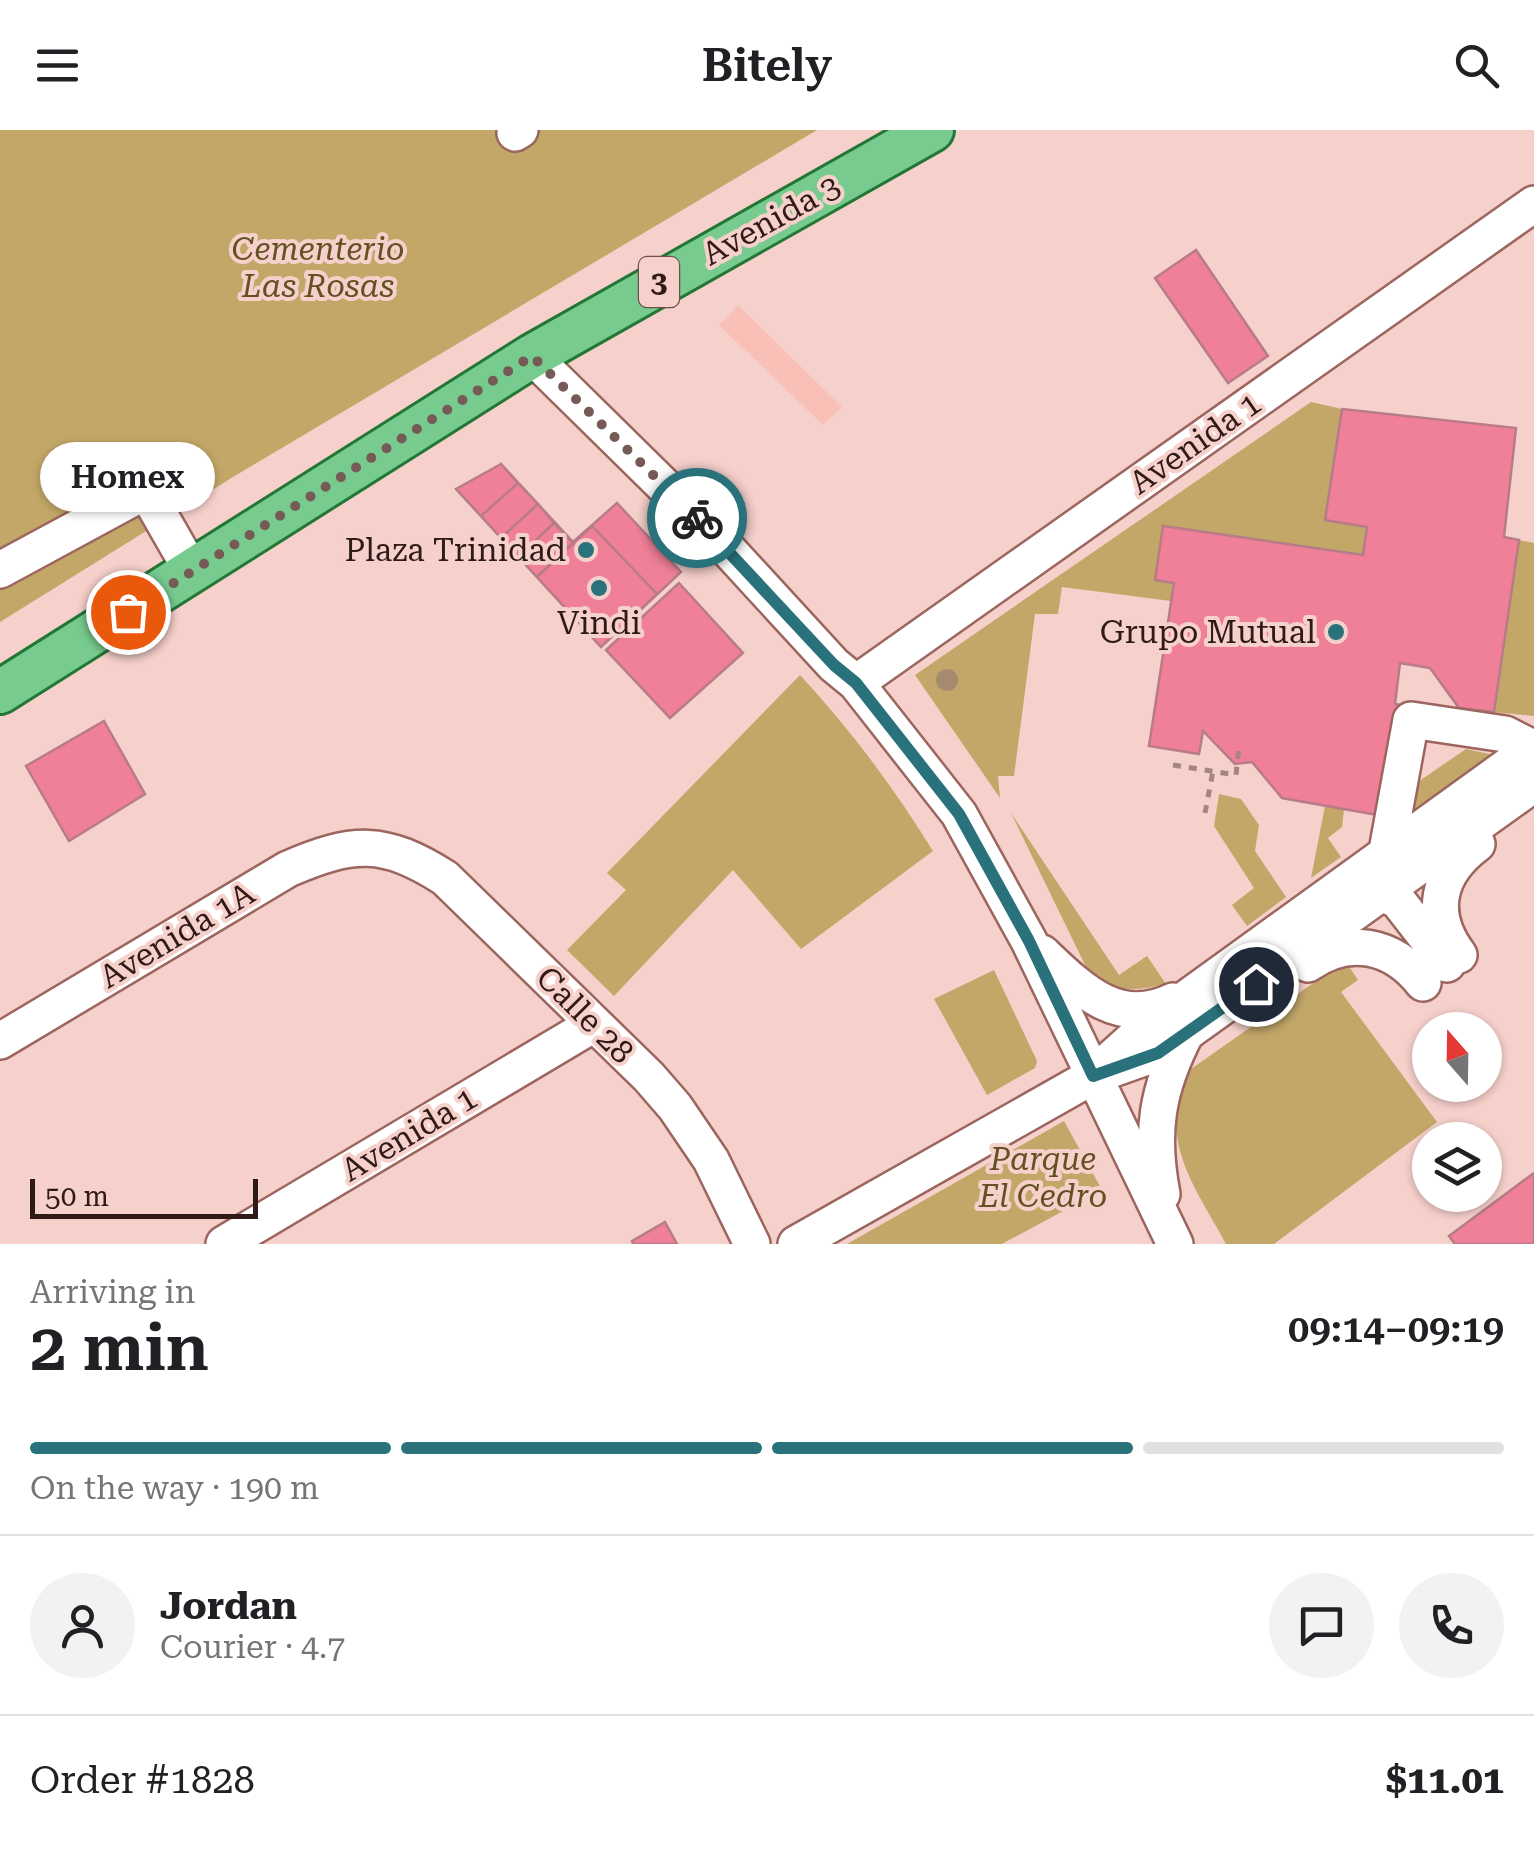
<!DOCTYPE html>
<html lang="en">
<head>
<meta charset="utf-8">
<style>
  body { margin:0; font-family:"Roboto Serif",serif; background:#f2f2f2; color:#202124; height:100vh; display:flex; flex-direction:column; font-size:38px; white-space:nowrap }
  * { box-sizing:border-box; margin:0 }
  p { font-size:32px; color:#757577 }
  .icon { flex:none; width:55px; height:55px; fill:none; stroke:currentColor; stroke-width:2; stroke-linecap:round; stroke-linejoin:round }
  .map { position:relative; height:1114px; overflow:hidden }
  .details { display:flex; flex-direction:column; background:#fff; flex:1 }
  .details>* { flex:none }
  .needle { width:65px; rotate:340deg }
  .tools { position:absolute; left:1412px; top:882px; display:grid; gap:20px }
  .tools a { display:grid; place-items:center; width:90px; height:90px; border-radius:50%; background:#fff; box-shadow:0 2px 8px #0004; font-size:50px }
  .scale { position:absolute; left:30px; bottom:25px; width:228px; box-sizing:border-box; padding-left:10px; border:5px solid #301a17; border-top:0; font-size:28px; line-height:35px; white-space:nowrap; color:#301a17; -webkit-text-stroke:8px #f6d0cb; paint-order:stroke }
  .pin { position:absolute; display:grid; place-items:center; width:85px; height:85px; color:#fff; margin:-42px; border:5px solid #fff; border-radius:50%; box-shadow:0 2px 10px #0007 }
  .courier { position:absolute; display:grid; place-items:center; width:100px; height:100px; margin:-50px; border:8px solid #29727b; border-radius:50%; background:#fff; color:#222; box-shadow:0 2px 12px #0007 }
  .bubble { position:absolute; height:70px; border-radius:35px; background:#fff; box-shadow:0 2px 8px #0004; font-size:32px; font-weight:600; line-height:70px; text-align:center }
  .summary em { font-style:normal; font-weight:600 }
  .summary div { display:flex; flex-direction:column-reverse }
  .summary { display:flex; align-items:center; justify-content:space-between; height:170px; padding:0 30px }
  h1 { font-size:65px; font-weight:600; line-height:75px }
  .bar { display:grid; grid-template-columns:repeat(4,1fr); gap:15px 10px; align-content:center; height:120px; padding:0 30px }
  .bar i { height:12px; border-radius:8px; background:#e0e0e0 }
  .bar .active { background:#29727b }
  .bar p { grid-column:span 4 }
  .line { display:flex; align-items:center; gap:25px; padding:0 30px; border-top:2px solid #e0e0e0 }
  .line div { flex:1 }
  .round { display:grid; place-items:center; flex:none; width:105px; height:105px; border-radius:52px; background:#f2f2f2 }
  header { display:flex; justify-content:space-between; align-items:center; height:130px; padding:0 30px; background:#fff; font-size:45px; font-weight:600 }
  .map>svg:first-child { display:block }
  .built { fill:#f9c0b8 }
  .green { fill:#c2a768 }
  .building { fill:#f07f98; stroke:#b77c87; stroke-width:2.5 }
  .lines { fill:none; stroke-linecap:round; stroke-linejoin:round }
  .minor-casing { stroke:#9c655e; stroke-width:40 }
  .major-casing { stroke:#237635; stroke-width:48 }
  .path { stroke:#a48580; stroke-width:5; stroke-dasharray:8 8; stroke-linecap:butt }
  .minor { stroke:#fff; stroke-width:35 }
  .major { stroke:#77cb8f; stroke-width:42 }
  .tree { fill:#a68a6f }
  .done { stroke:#755a56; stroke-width:10; stroke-dasharray:0 18 }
  .route { stroke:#29727b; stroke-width:12 }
  .poi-dot { fill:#29727b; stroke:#f6d0cb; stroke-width:4 }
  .labels { text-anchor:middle; stroke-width:8; stroke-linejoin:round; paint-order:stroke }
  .shield { fill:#f6d0cb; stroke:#6b514d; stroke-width:2.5 }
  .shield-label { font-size:30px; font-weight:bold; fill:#301a17 }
  .street-label { font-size:32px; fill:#301a17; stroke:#f6d0cb }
  .park-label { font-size:32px; font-style:italic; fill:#645123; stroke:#f6d0cb }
  .poi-label { font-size:32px; fill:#301a17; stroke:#f6d0cb; text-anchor:end }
</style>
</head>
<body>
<header><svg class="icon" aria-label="menu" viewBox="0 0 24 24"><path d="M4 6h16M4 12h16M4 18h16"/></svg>Bitely<svg class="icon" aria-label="search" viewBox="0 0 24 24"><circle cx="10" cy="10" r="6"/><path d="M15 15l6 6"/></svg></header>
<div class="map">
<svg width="1534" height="1114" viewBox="0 0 1534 1114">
  <rect width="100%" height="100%" fill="#f6d0cb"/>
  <!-- built -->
  <path class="built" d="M738,175L842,277L823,295L719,195Z"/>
  <!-- green -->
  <path class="green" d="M0,0H817L233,347L0,492Z
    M1311,272L1342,279L1325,390L1367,397L1363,425L1155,450L1174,453L1171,471L1062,457L1058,484H1035L1014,646H998L1000,668L915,545Z
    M1519,410L1534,413V586L1494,582Z
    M800,545C851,600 894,658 933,721L801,819L733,740L614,866L567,820L626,760L607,743Z
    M1466,619L1494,625L1402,687L1415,654Z
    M1219,664L1241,669L1259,695L1255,721L1286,767L1247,796L1232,775L1254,758L1214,696Z
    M1325,676L1344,679L1342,697L1328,708L1341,727L1311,748Z
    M1011,683L1119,845L1147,826L1166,854C1131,862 1119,862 1089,843Z
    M1346,832L1358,850L1341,862L1437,992L1274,1114H1226C1194,1055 1154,1006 1191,939L1322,847L1320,842Z
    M994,840L1037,931L1035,938L987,965L934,869Z
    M1064,991L1102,1060L1002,1114H847Z"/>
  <!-- building -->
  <path class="building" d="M1196,120L1268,226L1228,253L1155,148Z
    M1342,279L1516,298L1504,407L1519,410L1494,582L1459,578L1430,538L1400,533L1395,574L1427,579L1378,685L1282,668L1252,632L1235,634L1203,601L1199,624L1149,616L1174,453L1155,450L1163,396L1363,425L1367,397L1325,390Z
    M501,334L573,412L617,373L681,442L601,517L456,359Z
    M501,334L518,353L481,386L456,359Z
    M518,353L538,374L501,408L481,386Z
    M538,374L554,393L518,427L501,408Z
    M554,393L573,413L537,447L518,427Z
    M592,396L657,464L601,517L537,447Z
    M679,453L743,523L670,588L606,520Z
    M104,591L145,664L69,711L26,636Z
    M1534,1043V1114H1455L1449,1106Z
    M665,1092L677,1114H633L632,1111Z"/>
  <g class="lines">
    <defs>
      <path id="minor" d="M515,3L520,0
        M532,226L721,412L834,535L856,553L959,684L1029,811L1175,1114
        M0,440L146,361L193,443
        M856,553L1534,74
        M1387,721L1411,590L1505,604L1533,618L1523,634
        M1365,765L1383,763L1398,771L1447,834
        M1042,823C1080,859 1118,898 1173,871
        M1459,825C1428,784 1437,744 1477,714
        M1308,834C1349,805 1393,815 1423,853
        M0,911L288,739C353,711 384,709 445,748L649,947L675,977L711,1030L752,1114
        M1104,935L1144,899L1534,617
        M1162,1064C1150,1002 1157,959 1186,903
        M224,1114L594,894
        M796,1114L1093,946L1158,923L1534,654"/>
      <path id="major" d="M0,562L532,226L932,0"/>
    </defs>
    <!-- minor casing -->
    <use href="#minor" class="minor-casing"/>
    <!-- major casing -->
    <use href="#major" class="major-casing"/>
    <!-- path -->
    <path class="path" d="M1173,635L1236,645L1239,616
      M1205,683L1213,641"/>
    <!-- minor -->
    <use href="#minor" class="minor"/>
    <!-- major -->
    <use href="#major" class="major"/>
  </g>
  <!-- trees -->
  <circle class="tree" cx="947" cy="550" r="11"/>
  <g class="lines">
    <!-- done -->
    <path class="done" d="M128,482L532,226L697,388"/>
    <!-- route -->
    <path class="route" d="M697,388L834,535L856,553L959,684L1029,811L1093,946L1158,923L1256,854"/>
  </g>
  <!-- markers -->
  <g class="poi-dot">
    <circle cx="586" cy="420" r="10"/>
    <circle cx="599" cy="458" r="10"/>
    <circle cx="1336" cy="502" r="10"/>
  </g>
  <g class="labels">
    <!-- shield labels -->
    <rect class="shield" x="639" y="127" width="40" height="50" rx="8"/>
    <g class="shield-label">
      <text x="659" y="162">3</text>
    </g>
    <!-- street labels -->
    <g class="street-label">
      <text transform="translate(771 90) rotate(-29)" y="11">Avenida 3</text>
      <text transform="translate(1195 313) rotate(-35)" y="11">Avenida 1</text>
      <text transform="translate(177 805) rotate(-31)" y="11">Avenida 1A</text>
      <text transform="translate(585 885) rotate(45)" y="11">Calle 28</text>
      <text transform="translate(409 1004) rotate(-31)" y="11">Avenida 1</text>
    </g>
    <!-- park labels -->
    <g class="park-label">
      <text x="318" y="130">Cementerio<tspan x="318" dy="37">Las Rosas</tspan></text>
      <text x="1043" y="1040">Parque<tspan x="1043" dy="37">El Cedro</tspan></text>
    </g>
    <!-- poi labels -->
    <g class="poi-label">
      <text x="566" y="431">Plaza Trinidad</text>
      <text x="599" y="504" text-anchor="middle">Vindi</text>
      <text x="1316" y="513">Grupo Mutual</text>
    </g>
  </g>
</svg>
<div class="tools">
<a><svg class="needle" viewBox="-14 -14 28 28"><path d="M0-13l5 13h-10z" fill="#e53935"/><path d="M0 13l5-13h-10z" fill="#757577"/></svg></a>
<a><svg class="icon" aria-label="layers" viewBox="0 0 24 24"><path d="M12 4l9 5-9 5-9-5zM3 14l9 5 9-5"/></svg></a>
</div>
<div class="scale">50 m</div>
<div class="pin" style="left:128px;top:482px;background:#ea580c"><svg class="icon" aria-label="bag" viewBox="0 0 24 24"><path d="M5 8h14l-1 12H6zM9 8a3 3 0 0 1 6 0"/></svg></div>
<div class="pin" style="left:1256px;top:854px;background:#1f2937"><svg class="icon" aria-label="home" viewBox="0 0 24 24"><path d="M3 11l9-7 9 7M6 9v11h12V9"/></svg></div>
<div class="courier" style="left:697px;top:388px"><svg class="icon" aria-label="bike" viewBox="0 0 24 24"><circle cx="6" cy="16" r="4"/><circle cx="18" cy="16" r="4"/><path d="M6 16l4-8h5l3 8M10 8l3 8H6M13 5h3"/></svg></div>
<div class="bubble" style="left:40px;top:312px;width:175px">Homex</div>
</div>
<section class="details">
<div class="summary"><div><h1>2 min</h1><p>Arriving in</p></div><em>09:14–09:19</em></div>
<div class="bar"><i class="active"></i><i class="active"></i><i class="active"></i><i></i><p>On the way · 190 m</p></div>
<div class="line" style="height:180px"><a class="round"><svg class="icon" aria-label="person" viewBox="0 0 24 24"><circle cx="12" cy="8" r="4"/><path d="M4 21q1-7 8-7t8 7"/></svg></a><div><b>Jordan</b><p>Courier · 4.7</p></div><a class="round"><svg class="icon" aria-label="chat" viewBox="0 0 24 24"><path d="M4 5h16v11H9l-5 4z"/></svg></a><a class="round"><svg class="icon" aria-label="phone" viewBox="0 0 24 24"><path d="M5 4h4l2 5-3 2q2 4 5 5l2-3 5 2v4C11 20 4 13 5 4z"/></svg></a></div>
<div class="line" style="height:130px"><div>Order #1828</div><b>$11.01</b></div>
</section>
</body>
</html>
